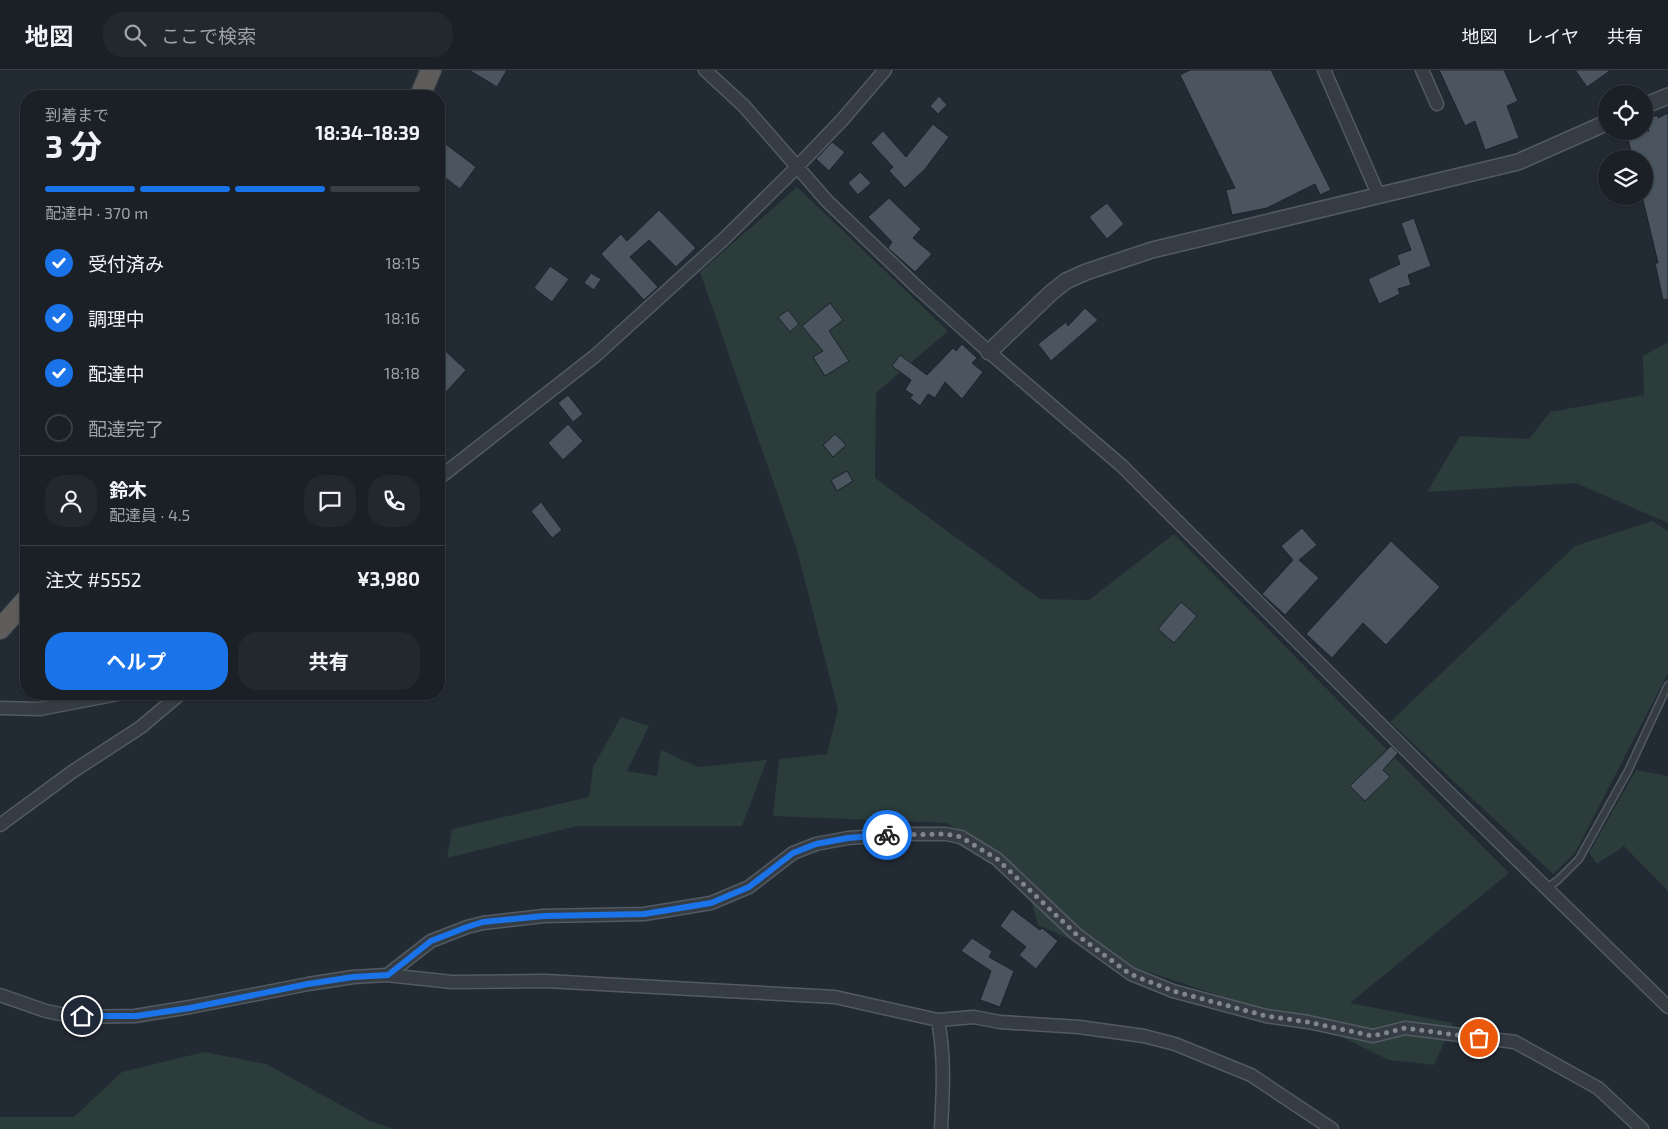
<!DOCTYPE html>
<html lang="ja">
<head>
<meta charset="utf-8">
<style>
  body { margin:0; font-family:"Exo 2","Noto Sans JP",sans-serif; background:#23282e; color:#f1f3f6; height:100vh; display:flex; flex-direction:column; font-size:19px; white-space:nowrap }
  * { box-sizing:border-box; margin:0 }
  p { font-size:16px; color:#9fa3a7 }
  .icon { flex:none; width:28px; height:28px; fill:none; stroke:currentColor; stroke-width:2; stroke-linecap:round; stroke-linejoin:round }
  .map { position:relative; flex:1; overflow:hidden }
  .drawer { position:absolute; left:20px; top:20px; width:425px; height:610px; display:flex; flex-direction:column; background:#1a2026; border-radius:20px; box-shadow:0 1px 4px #0004,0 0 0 1px #383e43 }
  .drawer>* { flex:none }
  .controls { position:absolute; left:1598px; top:15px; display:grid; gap:10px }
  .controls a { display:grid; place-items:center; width:55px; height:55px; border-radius:50%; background:#1a2026; box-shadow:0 1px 4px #0004,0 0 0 1px #383e43; font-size:25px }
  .pin { position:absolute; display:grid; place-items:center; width:42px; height:42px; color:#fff; margin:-21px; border:2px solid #fff; border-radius:50%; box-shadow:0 1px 5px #0007 }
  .courier { position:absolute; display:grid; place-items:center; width:50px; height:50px; margin:-25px; border:4px solid #1a73e8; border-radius:50%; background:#fff; color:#222; box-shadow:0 1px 6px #0007 }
  .overview em { font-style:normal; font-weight:700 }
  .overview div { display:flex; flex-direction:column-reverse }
  .overview { display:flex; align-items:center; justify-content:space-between; height:85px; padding:0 25px }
  h1 { font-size:32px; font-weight:700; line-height:38px }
  .bar { display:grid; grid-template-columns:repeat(4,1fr); gap:8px 5px; align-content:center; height:60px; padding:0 25px }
  .bar i { height:6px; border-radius:4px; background:#383e43 }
  .bar .current { background:#1a73e8 }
  .bar p { grid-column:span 4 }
  .line { display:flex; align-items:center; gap:12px; padding:0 25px; border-top:1px solid #383e43 }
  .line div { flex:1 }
  .round { display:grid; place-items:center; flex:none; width:52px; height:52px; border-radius:20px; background:#23282e }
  ol { padding:0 25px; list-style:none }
  li { display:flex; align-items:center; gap:15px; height:55px }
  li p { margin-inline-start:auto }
  li .icon { padding:5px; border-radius:50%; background:#1a73e8; color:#fff; stroke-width:4 }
  li:last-child { color:#9fa3a7 }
  li i { width:28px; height:28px; border:2px solid #383e43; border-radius:50% }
  .primary-button { display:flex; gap:10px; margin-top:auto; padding:10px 25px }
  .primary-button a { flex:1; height:58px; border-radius:20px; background:#1a73e8; color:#fff; font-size:20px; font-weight:700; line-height:58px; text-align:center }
  .primary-button a+a { background:#23282e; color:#f1f3f6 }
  header { display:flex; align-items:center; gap:30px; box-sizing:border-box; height:70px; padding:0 25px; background:#1a2026; border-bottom:1px solid #383e43 }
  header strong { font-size:24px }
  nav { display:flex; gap:28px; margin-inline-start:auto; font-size:18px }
  .search { width:350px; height:45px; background:#23282e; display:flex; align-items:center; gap:12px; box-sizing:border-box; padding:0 18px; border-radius:20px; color:#9fa3a7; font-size:19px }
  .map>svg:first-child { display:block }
  .green { fill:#2b3c3b }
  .building { fill:#4a555f; stroke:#1c232b }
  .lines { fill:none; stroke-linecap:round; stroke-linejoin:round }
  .service-casing { stroke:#525a62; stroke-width:9 }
  .minor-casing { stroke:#525a62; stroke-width:15 }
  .tertiary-casing { stroke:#525a62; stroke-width:18 }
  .trunk-casing { stroke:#3f474f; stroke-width:22 }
  .service { stroke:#353c44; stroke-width:6 }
  .minor { stroke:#353c44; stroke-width:12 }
  .tertiary { stroke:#353c44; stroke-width:15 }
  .trunk { stroke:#5e5d5c; stroke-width:20 }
  .done { stroke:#7e868f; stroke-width:5; stroke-dasharray:0 9 }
  .route { stroke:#1a73e8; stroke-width:6 }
</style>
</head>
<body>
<header>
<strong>地図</strong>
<div class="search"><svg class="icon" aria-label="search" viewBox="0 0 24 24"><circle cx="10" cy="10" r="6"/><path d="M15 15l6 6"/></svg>ここで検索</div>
<nav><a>地図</a><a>レイヤ</a><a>共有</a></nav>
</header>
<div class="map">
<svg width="1668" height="1059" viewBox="0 0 1668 1059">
  <rect width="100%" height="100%" fill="#222a33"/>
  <!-- green -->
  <path class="green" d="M797,117L948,261L876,323L875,408L1040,529L1089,530L1174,464L1509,803L1350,933L1453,953L1434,995L1389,990L1338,965L1136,898L1038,855L1025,808L994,779L946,753L773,746L779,689L827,684L838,640L797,480L700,202Z
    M1668,272V453L1576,413L1427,422L1460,366L1529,369L1550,342L1644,325L1643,286Z
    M1652,451L1668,461V603L1575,783L1553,804L1390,652L1575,476Z
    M621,647L649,656L627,701L657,706L661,680L698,697L767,690L742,756H577L447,788L452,759L589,727L593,697Z
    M1636,700L1668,706V821L1624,776L1597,794L1589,783Z
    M204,982L266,994L370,1051L394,1059H0V1047H74L122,1002Z"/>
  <!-- building -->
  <path class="building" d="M469,0H507L497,17Z
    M1190,0H1271L1331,120L1320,125L1315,114L1267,138L1232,145L1226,120L1235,118L1180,5Z
    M1439,0H1504L1518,31L1507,36L1519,68L1485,80L1475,51L1465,56Z
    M1575,0H1611L1587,17Z
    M939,26L947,35L938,44L930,36Z
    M1668,43V229L1663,230L1655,193H1658L1642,126H1644V89H1633L1626,61H1649L1645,51L1657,45L1658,48Z
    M933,54L949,67L925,99L905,118L889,101L893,97L871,73L883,61L906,87Z
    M439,69L476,97L460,119L439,103Z
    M832,72L845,82L829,101L816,89Z
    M860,102L871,113L858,125L848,113Z
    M889,128L921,159L913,168L932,184L915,202L888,178L892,172L868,147Z
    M1107,133L1124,154L1107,169L1089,147Z
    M659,140L696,178L676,197L649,170L630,187L658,217L644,230L601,184L621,164L627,171Z
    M1414,148L1431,196L1408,205L1411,215L1398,219L1400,224L1379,234L1368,209L1400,194L1397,185L1411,180L1401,153Z
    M550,196L569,209L552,232L534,218Z
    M591,203L601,209L594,220L584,213Z
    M830,233L843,250L829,261L849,291L825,306L813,287L823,281L802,256Z
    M1085,238L1098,250L1051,291L1038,274L1066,252L1068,256Z
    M788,240L799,254L790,262L778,247Z
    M962,274L977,288L972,293L983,302L962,329L945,312L935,328L928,324L920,336L910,328L913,325L905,320L911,310L892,296L900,285L927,305L953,278L956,281Z
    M439,275L466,300L439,330Z
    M568,325L583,344L573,352L558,333Z
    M568,354L583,371L563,390L548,373Z
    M835,364L846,375L833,387L823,375Z
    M847,401L853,411L837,421L831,410Z
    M541,432L562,460L552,468L531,441Z
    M1302,458L1317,475L1299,490L1319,508L1285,545L1262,524L1293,490L1281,476Z
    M1391,471L1440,517L1386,575L1363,553L1332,588L1306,564Z
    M1181,532L1197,546L1174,573L1158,559Z
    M1391,676L1398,683L1383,700L1390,707L1365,731L1350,716Z
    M1012,839L1040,860L1042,858L1058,871L1036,899L1019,885L1026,877L1000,856Z
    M972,868L992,881L989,887L1014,901L1000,937L980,930L991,901L961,881Z"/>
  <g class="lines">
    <defs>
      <path id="service" d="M1547,818L1558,810L1579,789L1628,701L1668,615"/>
      <path id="minor" d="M705,0L744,36L827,131L919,219L989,282L1122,396L1443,717L1668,937
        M1324,0L1378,124
        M1422,0L1437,34
        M439,408L595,286L724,169L796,98L843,49L885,0
        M0,638L40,639L118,624
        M0,755L72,702L141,657L180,624
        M387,905L431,871L467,857L483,853L544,846L644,844L711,833L749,817L793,783L816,774L848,768L907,764H946L961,767L997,789L1077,865L1131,904L1173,921L1266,946L1308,952L1373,966L1405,958L1515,972L1598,1018L1642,1059
        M0,925L46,941L75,947L135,946L190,937L308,914L353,907L387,905L452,912L546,911L835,927L938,950L974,947L1000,952L1079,957L1144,966L1175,974L1251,1005L1332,1059
        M938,950C945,987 943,1022 941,1059"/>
      <path id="tertiary" d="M1644,36L1668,26
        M989,282L1052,222L1066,211L1086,202L1152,180L1518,92L1606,53"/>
      <path id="trunk" d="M420,26L431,0
        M0,559L26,530"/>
    </defs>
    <!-- service casing -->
    <use href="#service" class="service-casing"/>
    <!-- minor casing -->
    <use href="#minor" class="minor-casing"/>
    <!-- tertiary casing -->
    <use href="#tertiary" class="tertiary-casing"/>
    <!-- trunk casing -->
    <use href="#trunk" class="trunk-casing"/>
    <!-- service -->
    <use href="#service" class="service"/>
    <!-- minor -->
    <use href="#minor" class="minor"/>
    <!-- tertiary -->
    <use href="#tertiary" class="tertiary"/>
    <!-- trunk -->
    <use href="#trunk" class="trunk"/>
  </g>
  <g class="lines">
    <!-- done -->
    <path class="done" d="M887,765L946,764L961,767L997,789L1077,865L1130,904L1173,921L1266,946L1308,952L1373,966L1405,958L1479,968"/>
    <!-- route -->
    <path class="route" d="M82,946H136L190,938L308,914L353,907L388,905L431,871L467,857L483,852L544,846L644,844L711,833L749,817L793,783L816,774L848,768L887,765"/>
  </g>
</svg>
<div class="controls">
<a><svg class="icon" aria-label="locate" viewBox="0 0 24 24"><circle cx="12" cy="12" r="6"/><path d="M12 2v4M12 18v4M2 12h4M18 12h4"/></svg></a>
<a><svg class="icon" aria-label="layers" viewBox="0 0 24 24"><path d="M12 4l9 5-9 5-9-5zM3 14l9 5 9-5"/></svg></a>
</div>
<div class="pin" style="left:1479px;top:968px;background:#ea580c"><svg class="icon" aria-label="bag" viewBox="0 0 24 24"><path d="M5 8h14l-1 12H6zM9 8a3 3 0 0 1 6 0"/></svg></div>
<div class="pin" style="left:82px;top:946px;background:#1f2937"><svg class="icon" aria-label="home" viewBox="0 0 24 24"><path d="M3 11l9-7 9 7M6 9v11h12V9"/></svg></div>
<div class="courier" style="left:887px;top:765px"><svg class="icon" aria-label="bike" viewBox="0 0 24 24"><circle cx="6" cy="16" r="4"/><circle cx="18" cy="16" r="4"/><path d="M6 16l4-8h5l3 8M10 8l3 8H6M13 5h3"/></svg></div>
<section class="drawer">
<div class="overview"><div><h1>3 分</h1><p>到着まで</p></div><em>18:34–18:39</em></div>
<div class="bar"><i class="current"></i><i class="current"></i><i class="current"></i><i></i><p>配達中 · 370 m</p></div>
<ol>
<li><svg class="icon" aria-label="check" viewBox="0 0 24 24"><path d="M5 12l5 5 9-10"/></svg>受付済み<p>18:15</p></li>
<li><svg class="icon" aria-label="check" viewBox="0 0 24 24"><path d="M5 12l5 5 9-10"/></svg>調理中<p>18:16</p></li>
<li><svg class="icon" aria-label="check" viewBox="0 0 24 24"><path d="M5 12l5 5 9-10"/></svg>配達中<p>18:18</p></li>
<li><i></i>配達完了</li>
</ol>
<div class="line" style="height:90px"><a class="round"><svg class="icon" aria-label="person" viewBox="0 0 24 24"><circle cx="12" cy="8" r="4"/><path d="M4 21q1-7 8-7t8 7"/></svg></a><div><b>鈴木</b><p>配達員 · 4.5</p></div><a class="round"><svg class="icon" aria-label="chat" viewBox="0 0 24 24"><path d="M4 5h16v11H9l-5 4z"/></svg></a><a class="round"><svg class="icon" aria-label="phone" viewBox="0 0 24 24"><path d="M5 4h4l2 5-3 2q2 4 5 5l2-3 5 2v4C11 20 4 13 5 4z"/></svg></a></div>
<div class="line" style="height:65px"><div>注文 #5552</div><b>¥3,980</b></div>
<div class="primary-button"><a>ヘルプ</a><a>共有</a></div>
</section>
</div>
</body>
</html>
